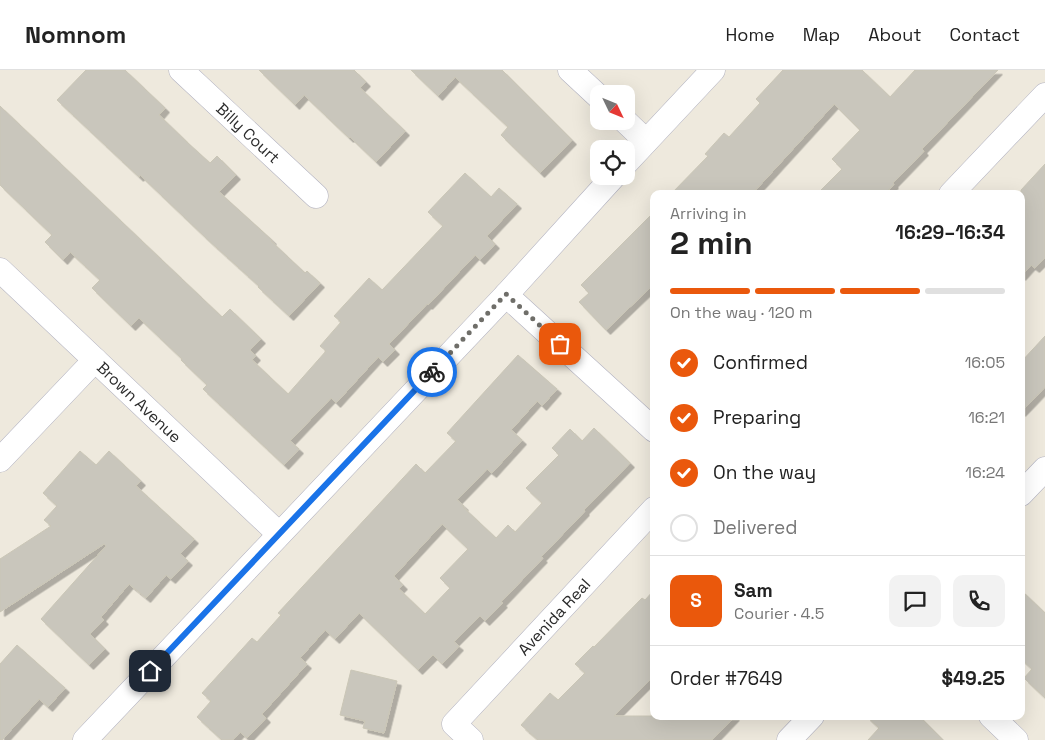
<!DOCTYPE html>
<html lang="en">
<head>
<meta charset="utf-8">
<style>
  body { margin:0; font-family:"Space Grotesk",sans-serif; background:#f2f2f2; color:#222; height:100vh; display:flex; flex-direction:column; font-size:19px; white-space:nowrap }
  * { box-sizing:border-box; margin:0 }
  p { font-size:16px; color:#767676 }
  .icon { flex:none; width:28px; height:28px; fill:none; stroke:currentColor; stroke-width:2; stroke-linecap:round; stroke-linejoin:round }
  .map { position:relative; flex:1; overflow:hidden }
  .sheet { position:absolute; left:650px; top:120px; width:375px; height:530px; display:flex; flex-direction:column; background:#fff; border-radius:10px; box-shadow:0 5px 20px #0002 }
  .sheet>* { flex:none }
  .needle { width:32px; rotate:133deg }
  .buttons { position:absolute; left:590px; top:15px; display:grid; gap:10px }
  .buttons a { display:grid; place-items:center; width:45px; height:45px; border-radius:10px; background:#fff; box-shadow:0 5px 20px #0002; font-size:25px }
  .pin { position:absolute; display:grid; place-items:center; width:42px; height:42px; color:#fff; margin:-21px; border-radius:10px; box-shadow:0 2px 8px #0006 }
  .courier { position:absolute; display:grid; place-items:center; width:50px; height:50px; margin:-25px; border:4px solid #1a73e8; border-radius:50%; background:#fff; color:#222; box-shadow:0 1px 6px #0007 }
  .summary em { font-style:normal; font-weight:700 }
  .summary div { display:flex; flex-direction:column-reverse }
  .summary { display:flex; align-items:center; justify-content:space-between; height:85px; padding:0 20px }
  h1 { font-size:32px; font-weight:700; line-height:38px }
  .bar { display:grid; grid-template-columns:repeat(4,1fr); gap:8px 5px; align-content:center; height:60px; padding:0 20px }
  .bar i { height:6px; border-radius:4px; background:#e0e0e0 }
  .bar .current { background:#ea580c }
  .bar p { grid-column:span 4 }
  .line { display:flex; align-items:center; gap:12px; padding:0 20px; border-top:1px solid #e0e0e0 }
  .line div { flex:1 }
  .round { display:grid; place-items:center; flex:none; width:52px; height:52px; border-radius:10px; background:#f2f2f2 }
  ol { padding:0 20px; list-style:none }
  li { display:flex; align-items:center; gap:15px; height:55px }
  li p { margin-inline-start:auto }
  li .icon { padding:5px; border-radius:50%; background:#ea580c; color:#fff; stroke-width:4 }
  li:last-child { color:#767676 }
  li i { width:28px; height:28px; border:2px solid #e0e0e0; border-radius:50% }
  header { display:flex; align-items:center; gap:30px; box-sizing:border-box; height:70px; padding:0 25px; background:#fff; border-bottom:1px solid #e0e0e0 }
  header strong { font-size:24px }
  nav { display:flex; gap:28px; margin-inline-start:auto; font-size:18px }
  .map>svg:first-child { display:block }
  .building { fill:#c9c6bc; stroke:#cac6b6; fill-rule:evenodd; filter:url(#shadow) }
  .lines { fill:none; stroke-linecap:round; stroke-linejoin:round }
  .street-casing { stroke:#b1b1c0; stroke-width:25 }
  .street { stroke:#fff; stroke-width:24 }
  .done { stroke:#6f6e69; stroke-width:5; stroke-dasharray:0 9 }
  .route { stroke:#1a73e8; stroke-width:6 }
  .labels { text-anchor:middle; stroke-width:5; stroke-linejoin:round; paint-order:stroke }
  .street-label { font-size:16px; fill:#2b2b2b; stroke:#fff }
</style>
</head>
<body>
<header>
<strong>Nomnom</strong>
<nav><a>Home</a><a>Map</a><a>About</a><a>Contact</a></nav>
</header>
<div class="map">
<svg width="1045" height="670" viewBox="0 0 1045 670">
  <defs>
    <filter id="shadow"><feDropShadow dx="4.5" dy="4.5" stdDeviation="0" flood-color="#0004"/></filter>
  </defs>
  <rect width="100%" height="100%" fill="#eee9dd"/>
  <!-- building -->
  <path class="building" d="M86,0H125L165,38L159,45L188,73L210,93L217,86L236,105L219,122L272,170L271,171L305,203L307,201L320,213L289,246L258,217L259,216L206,168L140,105L139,107L57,30Z
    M259,0H354L366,12L360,18L405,61L376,92L350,67L349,68L304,25L295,35Z
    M411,0H502L572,70L540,103L501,65L508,57L455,7L438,26Z
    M783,0H862L890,27L915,0H998L922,79L924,81L893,113L894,114L885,124H817L842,99L832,89L860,60L834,34L752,124H671L708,86L705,84L724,63L729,67L760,33L756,29Z
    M0,36L222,247L230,239L261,269L250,280L256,286L252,290L288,324L326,281L320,276L341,252L334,246L369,208L382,220L443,156L428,142L465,103L491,127L499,118L517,134L487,166L495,174L480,190L475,185L428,235L427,234L389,274L395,280L383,292L378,287L336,333L331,328L290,371L299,379L284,395L203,319L207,315L181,290L182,289L139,248L131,256L92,218L100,210L70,182L63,190L45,172L52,165L0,115Z
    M1045,94V188L1035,198L1031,195L1021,206V120Z
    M654,142V214L606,260L579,232L589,223L581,215Z
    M1045,266V317L1021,342V292Z
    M518,285L557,319L542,336L537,331L511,360L522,370L492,403L487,399L457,430L464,436L463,437L496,468L508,455L515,462L542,433L526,418L559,385L552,378L570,359L582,371L594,358L630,393L584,440L585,441L541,487L543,488L501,532L503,533L485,551L480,546L454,572L459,576L442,594L433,585L418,600L359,543L335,569L325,560L300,588L307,594L262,644L266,648L247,668L240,662L233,670H222L197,647L211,631L202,623L252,568L257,572L281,545L278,543L416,394L425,403L456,371L447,363ZM442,454L468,479L440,508L450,518L425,544L399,519L403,515L394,506Z
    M80,381L96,395L109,381L141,411L136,416L194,469L180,484L188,491L171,509L166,505L146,528L129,514L101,547L104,550L90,564L105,579L89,595L41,549L106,476L104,474L0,542V489L51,456L44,450L57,436L43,423Z
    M654,520V606L614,646H735L712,670H538L521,655L550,623L558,630L585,603L575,594L593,576L594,577L642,528L645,530Z
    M1021,520L1045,543V628L1024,608L1032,599L1021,589Z
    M17,575L65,618L48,637L39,629L2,670H0V594Z
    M351,600L397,611L384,663L363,658L365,651L340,645Z
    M866,646H919L943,670H868L879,658Z"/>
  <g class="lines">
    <defs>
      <g id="street">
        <path id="s1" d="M181,0L316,126"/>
        <path d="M570,0L599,27"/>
        <path d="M625,51L646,71"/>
        <path d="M626,93L713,0"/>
        <path d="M951,124L1045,25"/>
        <path id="s2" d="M0,200L279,464"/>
        <path d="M506,225L654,360"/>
        <path d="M0,390L95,290"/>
        <path d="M1021,424L1045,399"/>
        <path d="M991,646L1016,670"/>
        <path d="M85,670L506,225L614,106"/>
        <path id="s3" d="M471,670L454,654L654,439"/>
        <path d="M789,670L812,646"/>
      </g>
    </defs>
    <!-- street casing -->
    <use href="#street" class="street-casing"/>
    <!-- street -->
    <use href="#street" class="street"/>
  </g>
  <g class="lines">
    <!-- done -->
    <path class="done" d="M432,302L506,224L560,274"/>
    <!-- route -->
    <path class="route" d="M150,601L432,302"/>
  </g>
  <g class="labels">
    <!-- street labels -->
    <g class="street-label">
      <text dy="6" stroke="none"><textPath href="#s1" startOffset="92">Billy Court</textPath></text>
      <text dy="6" stroke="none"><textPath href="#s2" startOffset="192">Brown Avenue</textPath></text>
      <text dy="6" stroke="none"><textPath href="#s3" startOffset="170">Avenida Real</textPath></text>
    </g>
  </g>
</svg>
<div class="buttons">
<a><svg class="needle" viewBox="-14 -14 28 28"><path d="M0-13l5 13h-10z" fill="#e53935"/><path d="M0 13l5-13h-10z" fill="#767676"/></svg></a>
<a><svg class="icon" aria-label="locate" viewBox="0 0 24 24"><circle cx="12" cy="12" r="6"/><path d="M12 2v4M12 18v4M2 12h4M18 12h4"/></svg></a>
</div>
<div class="pin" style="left:560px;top:274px;background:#ea580c"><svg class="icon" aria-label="bag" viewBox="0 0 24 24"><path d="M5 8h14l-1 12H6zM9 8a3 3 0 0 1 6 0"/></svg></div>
<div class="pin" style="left:150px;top:601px;background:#1f2937"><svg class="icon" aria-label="home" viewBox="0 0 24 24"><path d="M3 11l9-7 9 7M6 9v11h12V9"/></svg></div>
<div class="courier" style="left:432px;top:302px"><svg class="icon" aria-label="bike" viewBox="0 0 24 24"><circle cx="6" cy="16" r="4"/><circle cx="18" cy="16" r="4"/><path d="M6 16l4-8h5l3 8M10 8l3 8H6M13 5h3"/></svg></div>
<section class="sheet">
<div class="summary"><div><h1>2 min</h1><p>Arriving in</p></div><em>16:29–16:34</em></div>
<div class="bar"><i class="current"></i><i class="current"></i><i class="current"></i><i></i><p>On the way · 120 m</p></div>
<ol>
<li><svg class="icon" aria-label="check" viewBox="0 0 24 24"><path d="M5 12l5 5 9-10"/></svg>Confirmed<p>16:05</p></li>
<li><svg class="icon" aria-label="check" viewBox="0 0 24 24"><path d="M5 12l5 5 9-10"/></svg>Preparing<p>16:21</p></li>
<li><svg class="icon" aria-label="check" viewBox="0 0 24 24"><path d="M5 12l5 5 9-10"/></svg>On the way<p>16:24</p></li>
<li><i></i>Delivered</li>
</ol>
<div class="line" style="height:90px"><b class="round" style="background:#ea580c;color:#fff">S</b><div><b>Sam</b><p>Courier · 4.5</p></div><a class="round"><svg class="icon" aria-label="chat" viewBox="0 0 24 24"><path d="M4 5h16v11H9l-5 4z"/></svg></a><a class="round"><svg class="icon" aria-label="phone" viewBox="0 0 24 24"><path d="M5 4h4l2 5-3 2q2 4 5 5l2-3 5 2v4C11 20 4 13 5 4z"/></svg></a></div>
<div class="line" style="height:65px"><div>Order #7649</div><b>$49.25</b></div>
</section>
</div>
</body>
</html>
